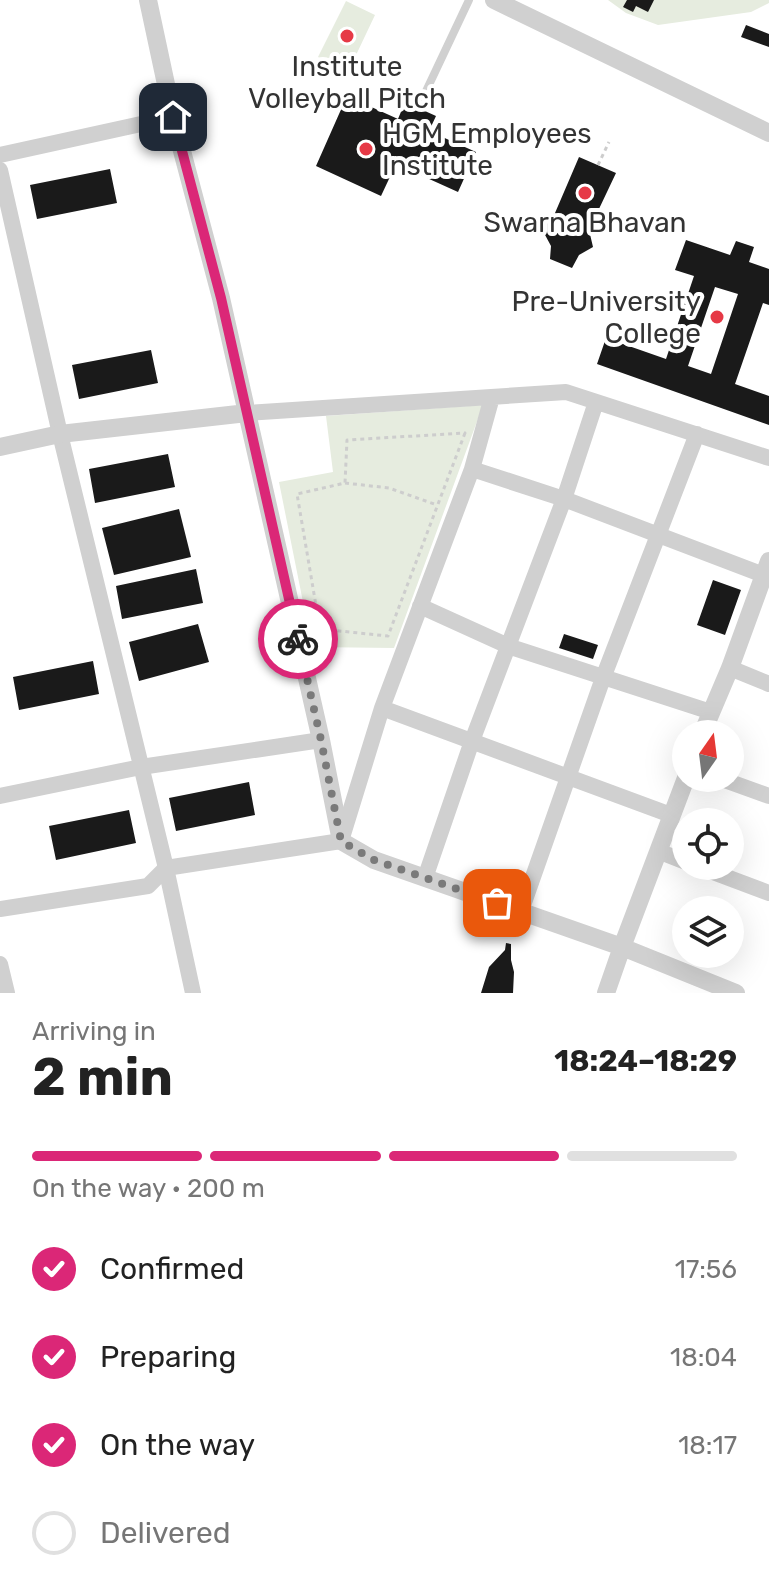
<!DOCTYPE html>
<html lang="en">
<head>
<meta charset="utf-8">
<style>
  body { margin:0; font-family:Rubik,sans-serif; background:#f6f6f6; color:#222; height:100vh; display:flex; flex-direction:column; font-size:30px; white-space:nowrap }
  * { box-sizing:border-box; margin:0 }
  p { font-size:26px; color:#767676 }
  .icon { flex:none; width:44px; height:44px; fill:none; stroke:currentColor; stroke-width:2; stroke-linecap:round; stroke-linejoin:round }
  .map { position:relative; height:993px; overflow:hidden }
  .side { display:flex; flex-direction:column; background:#fff; flex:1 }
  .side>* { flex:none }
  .needle { width:52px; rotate:14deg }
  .fabs { position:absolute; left:672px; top:720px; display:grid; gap:16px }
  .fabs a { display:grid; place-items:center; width:72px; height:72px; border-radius:50%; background:#fff; box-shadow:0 8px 32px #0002; font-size:40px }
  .pin { position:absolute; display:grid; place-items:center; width:68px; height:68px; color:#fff; margin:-34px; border-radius:16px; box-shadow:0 4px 12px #0006 }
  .courier { position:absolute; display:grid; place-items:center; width:80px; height:80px; margin:-40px; border:6px solid #db2777; border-radius:50%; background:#fff; color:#222; box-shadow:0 2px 10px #0007 }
  .head em { font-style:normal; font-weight:700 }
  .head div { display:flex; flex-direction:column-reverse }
  .head { display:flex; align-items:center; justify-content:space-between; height:136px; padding:0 32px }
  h1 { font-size:52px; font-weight:700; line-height:60px }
  .bar { display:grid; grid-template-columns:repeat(4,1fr); gap:12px 8px; align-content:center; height:96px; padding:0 32px }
  .bar i { height:10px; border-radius:6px; background:#e0e0e0 }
  .bar .active { background:#db2777 }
  .bar p { grid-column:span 4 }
  ol { padding:0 32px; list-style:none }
  li { display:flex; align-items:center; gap:24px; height:88px }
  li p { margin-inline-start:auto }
  li .icon { padding:8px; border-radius:50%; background:#db2777; color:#fff; stroke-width:4 }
  li:last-child { color:#767676 }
  li i { width:44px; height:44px; border:4px solid #e0e0e0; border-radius:50% }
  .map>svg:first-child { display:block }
  .green { fill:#e6ecdf }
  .building { fill:#1a1a1a; fill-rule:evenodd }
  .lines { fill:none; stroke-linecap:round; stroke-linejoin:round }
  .path { stroke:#cdcdcd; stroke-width:3; stroke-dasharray:4 4; stroke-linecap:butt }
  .service { stroke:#d0d0d0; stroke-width:8 }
  .minor { stroke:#d0d0d0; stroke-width:16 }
  .tertiary { stroke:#d0d0d0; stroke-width:18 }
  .done { stroke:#7a7a7a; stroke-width:8; stroke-dasharray:0 14.4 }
  .route { stroke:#db2777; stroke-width:10 }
  .poi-dot { fill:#e63946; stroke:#fff; stroke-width:3 }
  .labels { text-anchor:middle; stroke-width:8; stroke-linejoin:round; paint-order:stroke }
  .poi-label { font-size:28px; fill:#333; stroke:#fff }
</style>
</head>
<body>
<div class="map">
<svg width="769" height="993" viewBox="0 0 769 993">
  <rect width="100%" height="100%" fill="#fff"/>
  <!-- green -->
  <path class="green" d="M608,0H769V3L751,12L658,25L626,13Z
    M346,1L375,15L348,72L318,57Z
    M483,405L394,648L312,647L279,482L333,472L326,416Z"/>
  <!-- building -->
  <path class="building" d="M627,0H654L648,12L636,6L633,12L623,7Z
    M746,25L769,34V47L741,37Z
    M347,96L398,119L405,102L436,116L429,131L476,152L458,192L396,164L381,196L316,166Z
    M579,157L616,173L589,230L593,247L579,255L572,268L550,259L551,246L537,220L555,213Z
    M110,169L117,203L37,219L30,185Z
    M686,240L730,255L736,241L754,247L749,262L769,269V305L763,303L735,384L769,396V425L597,364L606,338L666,359L694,276L675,270ZM715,287L738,294L711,374L688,366Z
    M151,350L158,383L79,399L72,365Z
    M168,454L175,487L95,503L89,469Z
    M179,509L191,557L114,575L102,528Z
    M196,569L203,603L122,619L116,586Z
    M713,580L741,590L725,635L697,625Z
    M198,624L209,662L139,681L129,642Z
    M564,634L598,645L593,659L559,648Z
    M93,661L99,694L19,710L13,677Z
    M249,782L255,815L176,831L169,798Z
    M129,810L136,843L56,860L49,826Z
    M506,943L511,944V960L514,972L513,993H481L489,967L505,950Z"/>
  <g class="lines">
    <!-- path -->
    <path class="path" d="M598,165L609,142
      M465,433L388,636L320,629L297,494L345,483L347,440Z
      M345,483L389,488L437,505"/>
    <!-- service -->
    <path class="service" d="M419,106L469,0"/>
    <!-- minor -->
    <path class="minor" d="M0,155L173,117
      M0,170L60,434L166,868L341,841L382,708L472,469
      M492,397L472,469L564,499L596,402
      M247,413L566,392L769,458
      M420,606L508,646L711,712
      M730,668L769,684
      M382,708L671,815
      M719,778L769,796
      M0,796L141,767L321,740
      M658,851L686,862
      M697,866L769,893
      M425,878L472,741L564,499L769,577
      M0,909L148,886L166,868L193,993
      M521,911L603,678L697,434
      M0,964L7,993"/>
    <!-- tertiary -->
    <path class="tertiary" d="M148,0L173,117L221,298L321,740L341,841L374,860L622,947L736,993
      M494,0L769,133
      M0,447L60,434L247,413
      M702,734L730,668L769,561
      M606,993L622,947L686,778"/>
  </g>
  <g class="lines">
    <!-- done -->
    <path class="done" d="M298,639L321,740L341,841L374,860L497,903"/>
    <!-- route -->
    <path class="route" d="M173,117L221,298L298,639"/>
  </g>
  <!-- markers -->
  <g class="poi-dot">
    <circle cx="347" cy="36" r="8"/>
    <circle cx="366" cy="149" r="8"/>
    <circle cx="585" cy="193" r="8"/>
    <circle cx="717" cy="317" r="8"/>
  </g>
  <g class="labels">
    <!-- poi labels -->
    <g class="poi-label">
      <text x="347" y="76">Institute<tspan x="347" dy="32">Volleyball Pitch</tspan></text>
      <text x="382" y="143" text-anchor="start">HGM Employees<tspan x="382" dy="32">Institute</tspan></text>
      <text x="585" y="232">Swarna Bhavan</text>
      <text x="701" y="311" text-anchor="end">Pre-University<tspan x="701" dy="32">College</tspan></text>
    </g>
  </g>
</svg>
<div class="fabs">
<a><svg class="needle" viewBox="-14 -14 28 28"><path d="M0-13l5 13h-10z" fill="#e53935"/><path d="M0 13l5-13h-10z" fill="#767676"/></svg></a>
<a><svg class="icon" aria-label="locate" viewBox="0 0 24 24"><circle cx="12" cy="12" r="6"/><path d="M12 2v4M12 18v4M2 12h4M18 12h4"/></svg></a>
<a><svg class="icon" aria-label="layers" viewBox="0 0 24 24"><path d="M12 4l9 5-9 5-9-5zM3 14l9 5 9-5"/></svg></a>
</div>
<div class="pin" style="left:497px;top:903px;background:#ea580c"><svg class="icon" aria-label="bag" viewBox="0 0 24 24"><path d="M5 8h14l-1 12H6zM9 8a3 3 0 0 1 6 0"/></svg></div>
<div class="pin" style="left:173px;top:117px;background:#1f2937"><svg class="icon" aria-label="home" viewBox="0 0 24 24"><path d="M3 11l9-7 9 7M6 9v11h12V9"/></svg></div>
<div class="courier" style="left:298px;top:639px"><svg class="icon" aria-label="bike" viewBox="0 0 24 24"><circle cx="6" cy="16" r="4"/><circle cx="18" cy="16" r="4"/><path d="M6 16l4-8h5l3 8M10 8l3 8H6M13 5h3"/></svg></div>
</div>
<section class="side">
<div class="head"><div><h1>2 min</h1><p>Arriving in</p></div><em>18:24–18:29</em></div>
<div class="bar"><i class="active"></i><i class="active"></i><i class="active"></i><i></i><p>On the way · 200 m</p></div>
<ol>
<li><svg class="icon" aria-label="check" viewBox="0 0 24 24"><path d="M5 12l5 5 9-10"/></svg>Confirmed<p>17:56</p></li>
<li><svg class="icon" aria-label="check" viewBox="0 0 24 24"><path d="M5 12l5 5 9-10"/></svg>Preparing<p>18:04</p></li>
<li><svg class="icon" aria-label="check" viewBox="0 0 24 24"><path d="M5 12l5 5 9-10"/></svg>On the way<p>18:17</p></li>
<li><i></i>Delivered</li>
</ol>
</section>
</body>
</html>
